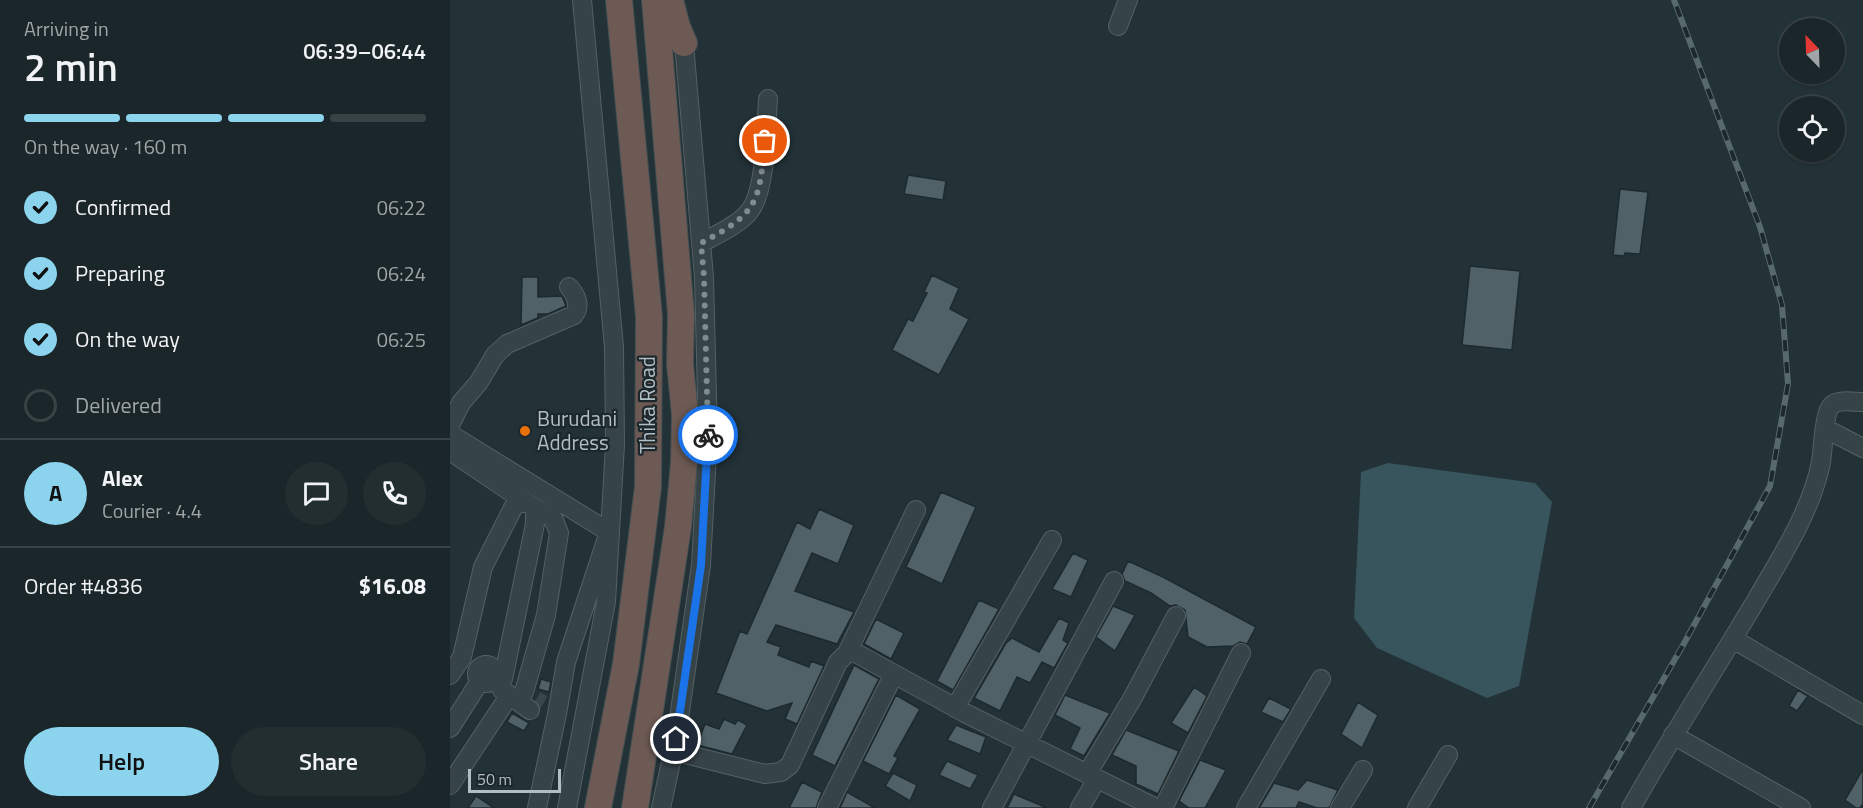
<!DOCTYPE html>
<html lang="en">
<head>
<meta charset="utf-8">
<style>
  body { margin:0; font-family:"Titillium Web",sans-serif; background:#232e31; color:#f1f3f6; height:100vh; display:flex; flex-direction:column; font-size:22px; white-space:nowrap }
  * { box-sizing:border-box; margin:0 }
  p { font-size:20px; color:#9fa5a8 }
  .icon { flex:none; width:33px; height:33px; fill:none; stroke:currentColor; stroke-width:2; stroke-linecap:round; stroke-linejoin:round }
  .map { position:relative; flex:1; overflow:hidden }
  .panel { display:flex; flex-direction:column; background:#1a2629; width:450px }
  .panel>* { flex:none }
  .needle { width:39px; rotate:337deg }
  .buttons { position:absolute; left:1329px; top:18px; display:grid; gap:12px }
  .buttons a { display:grid; place-items:center; width:66px; height:66px; border-radius:50%; background:#1a2629; box-shadow:0 2px 4px #0004,0 0 0 2px #384346; font-size:30px }
  .scale { position:absolute; left:18px; bottom:15px; width:93px; box-sizing:border-box; padding-left:6px; border:3px solid #b1bec4; border-top:0; font-size:16px; line-height:21px; white-space:nowrap; color:#b1bec4; -webkit-text-stroke:4px #1c282c; paint-order:stroke }
  .pin { position:absolute; display:grid; place-items:center; width:51px; height:51px; color:#fff; margin:-26px; border:3px solid #fff; border-radius:50%; box-shadow:0 2px 6px #0007 }
  .courier { position:absolute; display:grid; place-items:center; width:60px; height:60px; margin:-30px; border:4px solid #1a73e8; border-radius:50%; background:#fff; color:#222; box-shadow:0 2px 8px #0007 }
  .summary em { font-style:normal; font-weight:600 }
  .summary div { display:flex; flex-direction:column-reverse }
  .summary { display:flex; align-items:center; justify-content:space-between; height:102px; padding:0 24px }
  h1 { font-size:39px; font-weight:600; line-height:45px }
  .bar { display:grid; grid-template-columns:repeat(4,1fr); gap:9px 6px; align-content:center; height:72px; padding:0 24px }
  .bar i { height:8px; border-radius:4px; background:#384346 }
  .bar .current { background:#8cd3ee }
  .bar p { grid-column:span 4 }
  .line { display:flex; align-items:center; gap:15px; padding:0 24px; border-top:2px solid #384346 }
  .line div { flex:1 }
  .round { display:grid; place-items:center; flex:none; width:63px; height:63px; border-radius:32px; background:#232e31 }
  ol { padding:0 24px; list-style:none }
  li { display:flex; align-items:center; gap:18px; height:66px }
  li p { margin-inline-start:auto }
  li .icon { padding:6px; border-radius:50%; background:#8cd3ee; color:#111; stroke-width:4 }
  li:last-child { color:#9fa5a8 }
  li i { width:33px; height:33px; border:3px solid #384346; border-radius:50% }
  .button { display:flex; gap:12px; margin-top:auto; padding:12px 24px }
  .button a { flex:1; height:69px; border-radius:36px; background:#8cd3ee; color:#111; font-size:24px; font-weight:600; line-height:69px; text-align:center }
  .button a+a { background:#232e31; color:#f1f3f6 }
  main { display:flex; flex:1; min-height:0 }
  .map>svg:first-child { display:block }
  .water { fill:#38545c }
  .building { fill:#506267; stroke:#1d2a2e; stroke-width:1.5 }
  .lines { fill:none; stroke-linecap:round; stroke-linejoin:round }
  .minor-tunnel { stroke:#38474c; stroke-width:18; stroke-dasharray:18 9; stroke-linecap:butt }
  .minor-casing { stroke:#546165; stroke-width:20 }
  .highway-casing { stroke:#414e52; stroke-width:28 }
  .minor { stroke:#364347; stroke-width:18 }
  .highway { stroke:#6d5a54; stroke-width:26 }
  .rail-casing { stroke:#58696e; stroke-width:6 }
  .rail { stroke:#1c282c; stroke-width:4; stroke-dasharray:11; stroke-linecap:butt }
  .done { stroke:#7f8d93; stroke-width:6; stroke-dasharray:0 10.8 }
  .route { stroke:#1a73e8; stroke-width:8 }
  .food-dot { fill:#e8710a; stroke:#1c282c; stroke-width:2 }
  .labels { text-anchor:middle; stroke-width:4.5; stroke-linejoin:round; paint-order:stroke }
  .street-label { font-size:21px; fill:#b1bec4; stroke:#1c282c }
  .poi-label { font-size:21px; fill:#b1bec4; stroke:#1c282c; text-anchor:start }
</style>
</head>
<body>
<main>
<section class="panel">
<div class="summary"><div><h1>2 min</h1><p>Arriving in</p></div><em>06:39–06:44</em></div>
<div class="bar"><i class="current"></i><i class="current"></i><i class="current"></i><i></i><p>On the way · 160 m</p></div>
<ol>
<li><svg class="icon" aria-label="check" viewBox="0 0 24 24"><path d="M5 12l5 5 9-10"/></svg>Confirmed<p>06:22</p></li>
<li><svg class="icon" aria-label="check" viewBox="0 0 24 24"><path d="M5 12l5 5 9-10"/></svg>Preparing<p>06:24</p></li>
<li><svg class="icon" aria-label="check" viewBox="0 0 24 24"><path d="M5 12l5 5 9-10"/></svg>On the way<p>06:25</p></li>
<li><i></i>Delivered</li>
</ol>
<div class="line" style="height:108px"><b class="round" style="background:#8cd3ee;color:#111">A</b><div><b>Alex</b><p>Courier · 4.4</p></div><a class="round"><svg class="icon" aria-label="chat" viewBox="0 0 24 24"><path d="M4 5h16v11H9l-5 4z"/></svg></a><a class="round"><svg class="icon" aria-label="phone" viewBox="0 0 24 24"><path d="M5 4h4l2 5-3 2q2 4 5 5l2-3 5 2v4C11 20 4 13 5 4z"/></svg></a></div>
<div class="line" style="height:78px"><div>Order #4836</div><b>$16.08</b></div>
<div class="button"><a>Help</a><a>Share</a></div>
</section>
<div class="map">
<svg width="1413" height="808" viewBox="0 0 1413 808">
  <rect width="100%" height="100%" fill="#233237"/>
  <!-- water -->
  <path class="water" d="M938,463L1085,483L1102,502L1069,686L1037,698L927,648L904,618L911,472Z"/>
  <!-- building -->
  <path class="building" d="M458,175L496,181L493,200L454,194Z
    M1170,189L1198,192L1190,254L1175,253L1174,256L1163,255Z
    M1020,266L1070,271L1062,350L1012,345Z
    M482,275L509,288L500,309L519,319L489,375L442,350L458,319L463,321L477,293L474,292Z
    M72,277H88V297L112,296L116,306L98,314H88V318L71,325Z
    M491,492L526,507L492,584L456,567Z
    M369,509L404,525L388,564L362,553L345,591L404,612L387,644L326,625L317,642L331,647L328,655L359,667L361,661L374,666L347,724L335,719L342,703L317,711L266,693L290,631L297,634L347,522L360,529Z
    M623,553L638,560L621,597L602,589Z
    M678,561L713,577L806,627L797,644L790,642L783,646L757,647L738,637L735,610L726,605L720,606L701,593L675,581L672,574Z
    M529,600L549,609L503,690L487,681Z
    M663,606L685,615L665,651L646,637Z
    M609,618L619,623L613,640L618,643L604,668L592,662L580,683L567,677L550,711L524,698L556,643L562,638L589,652Z
    M426,619L454,633L441,659L414,644Z
    M404,665L429,679L385,766L362,755Z
    M91,679L101,682L99,692L88,689Z
    M744,687L757,696L738,733L721,723Z
    M1348,690L1358,696L1347,711L1339,706Z
    M446,695L470,709L444,756L448,758L439,774L413,761Z
    M615,695L660,713L634,756L620,749L630,728L605,715Z
    M819,698L841,709L833,722L811,712Z
    M908,702L928,715L912,748L891,734Z
    M62,713L79,723L74,731L57,722Z
    M274,719L285,724L288,720L297,725L282,754L247,745L255,724L269,729Z
    M506,725L536,737L530,754L497,740Z
    M676,730L729,751L708,794L686,784V766L662,755Z
    M750,760L776,770L755,808H739L729,801Z
    M497,761L528,775L520,789L489,775Z
    M1413,769V804L1410,808H1406L1395,800Z
    M443,773L467,785L460,801L435,786Z
    M857,780L888,790L879,808H867L849,802L846,808H809L824,783L848,790Z
    M352,782L372,792L366,808H339Z
    M397,792L425,808H390Z
    M564,794L597,808H557Z
    M26,796L44,808H18Z"/>
  <g class="lines">
    <!-- minor-tunnel -->
    <path class="minor-tunnel" d="M86,700L93,704"/>
    <defs>
      <path id="minor" d="M668,26L678,0
        M251,243C266,235 291,224 301,209C316,188 316,126 318,99
        M0,425L11,403L29,382L45,355L57,344L124,315C131,305 126,295 119,287
        M1376,429L1413,448
        M0,434L159,532L116,662L107,714L87,808
        M0,451L74,501
        M1283,639L1413,715
        M397,653L466,510
        M27 674a9 9 0 1 1 18 0a9 9 0 1 1-18 0Z
        M0,675L12,657L33,567L64,506L74,501L85,508V524L53,679
        M52,690L80,710
        M74,692L96,615L109,533L103,518L85,508
        M505,708L602,540
        M0,728L30,681
        M1223,735L1351,808
        M223,751L315,774L331,772L340,765L388,662L397,653L404,652L515,713L706,808
        M637,774L682,699L726,616
        M0,785L59,696
        M117,808L156,602L165,444L164,347L132,0
        M211,808L226,739L251,565L258,436L254,277L233,32
        M377,808L444,674
        M542,808L664,581
        M630,808L647,779
        M713,808L791,653
        M796,808L871,679
        M890,808L913,770
        M967,808L998,755
        M1181,808C1221,737 1266,668 1308,597C1332,556 1362,509 1371,462C1373,451 1374,411 1382,405C1389,399 1404,402 1413,402"/>
      <path id="highway" d="M220,0L227,27L234,43
        M148,808L176,664L198,487L199,317L169,0
        M185,808L228,527L234,463L235,415L230,364L231,314L205,0"/>
    </defs>
    <!-- minor casing -->
    <use href="#minor" class="minor-casing"/>
    <!-- highway casing -->
    <use href="#highway" class="highway-casing"/>
    <!-- minor -->
    <use href="#minor" class="minor"/>
    <!-- highway -->
    <use href="#highway" class="highway"/>
    <defs>
      <path id="rail" d="M1139,808L1232,647L1320,486L1338,384L1332,305L1310,227L1224,0"/>
    </defs>
    <!-- rail casing -->
    <use href="#rail" class="rail-casing"/>
    <!-- rail -->
    <use href="#rail" class="rail"/>
  </g>
  <g class="lines">
    <!-- done -->
    <path class="done" d="M258,435L254,277L251,243C308,213 309,204 315,141"/>
    <!-- route -->
    <path class="route" d="M226,739L251,565L258,435"/>
  </g>
  <!-- markers -->
  <circle class="food-dot" cx="75" cy="431" r="6"/>
  <g class="labels">
    <!-- street labels -->
    <g class="street-label">
      <text transform="translate(198 405) rotate(-90)" y="7">Thika Road</text>
    </g>
    <!-- poi labels -->
    <g class="poi-label">
      <text x="87" y="426">Burudani<tspan x="87" dy="24">Address</tspan></text>
    </g>
  </g>
</svg>
<div class="buttons">
<a><svg class="needle" viewBox="-14 -14 28 28"><path d="M0-13l5 13h-10z" fill="#e53935"/><path d="M0 13l5-13h-10z" fill="#9fa5a8"/></svg></a>
<a><svg class="icon" aria-label="locate" viewBox="0 0 24 24"><circle cx="12" cy="12" r="6"/><path d="M12 2v4M12 18v4M2 12h4M18 12h4"/></svg></a>
</div>
<div class="scale">50 m</div>
<div class="pin" style="left:315px;top:141px;background:#ea580c"><svg class="icon" aria-label="bag" viewBox="0 0 24 24"><path d="M5 8h14l-1 12H6zM9 8a3 3 0 0 1 6 0"/></svg></div>
<div class="pin" style="left:226px;top:739px;background:#1f2937"><svg class="icon" aria-label="home" viewBox="0 0 24 24"><path d="M3 11l9-7 9 7M6 9v11h12V9"/></svg></div>
<div class="courier" style="left:258px;top:435px"><svg class="icon" aria-label="bike" viewBox="0 0 24 24"><circle cx="6" cy="16" r="4"/><circle cx="18" cy="16" r="4"/><path d="M6 16l4-8h5l3 8M10 8l3 8H6M13 5h3"/></svg></div>
</div>
</main>
</body>
</html>
